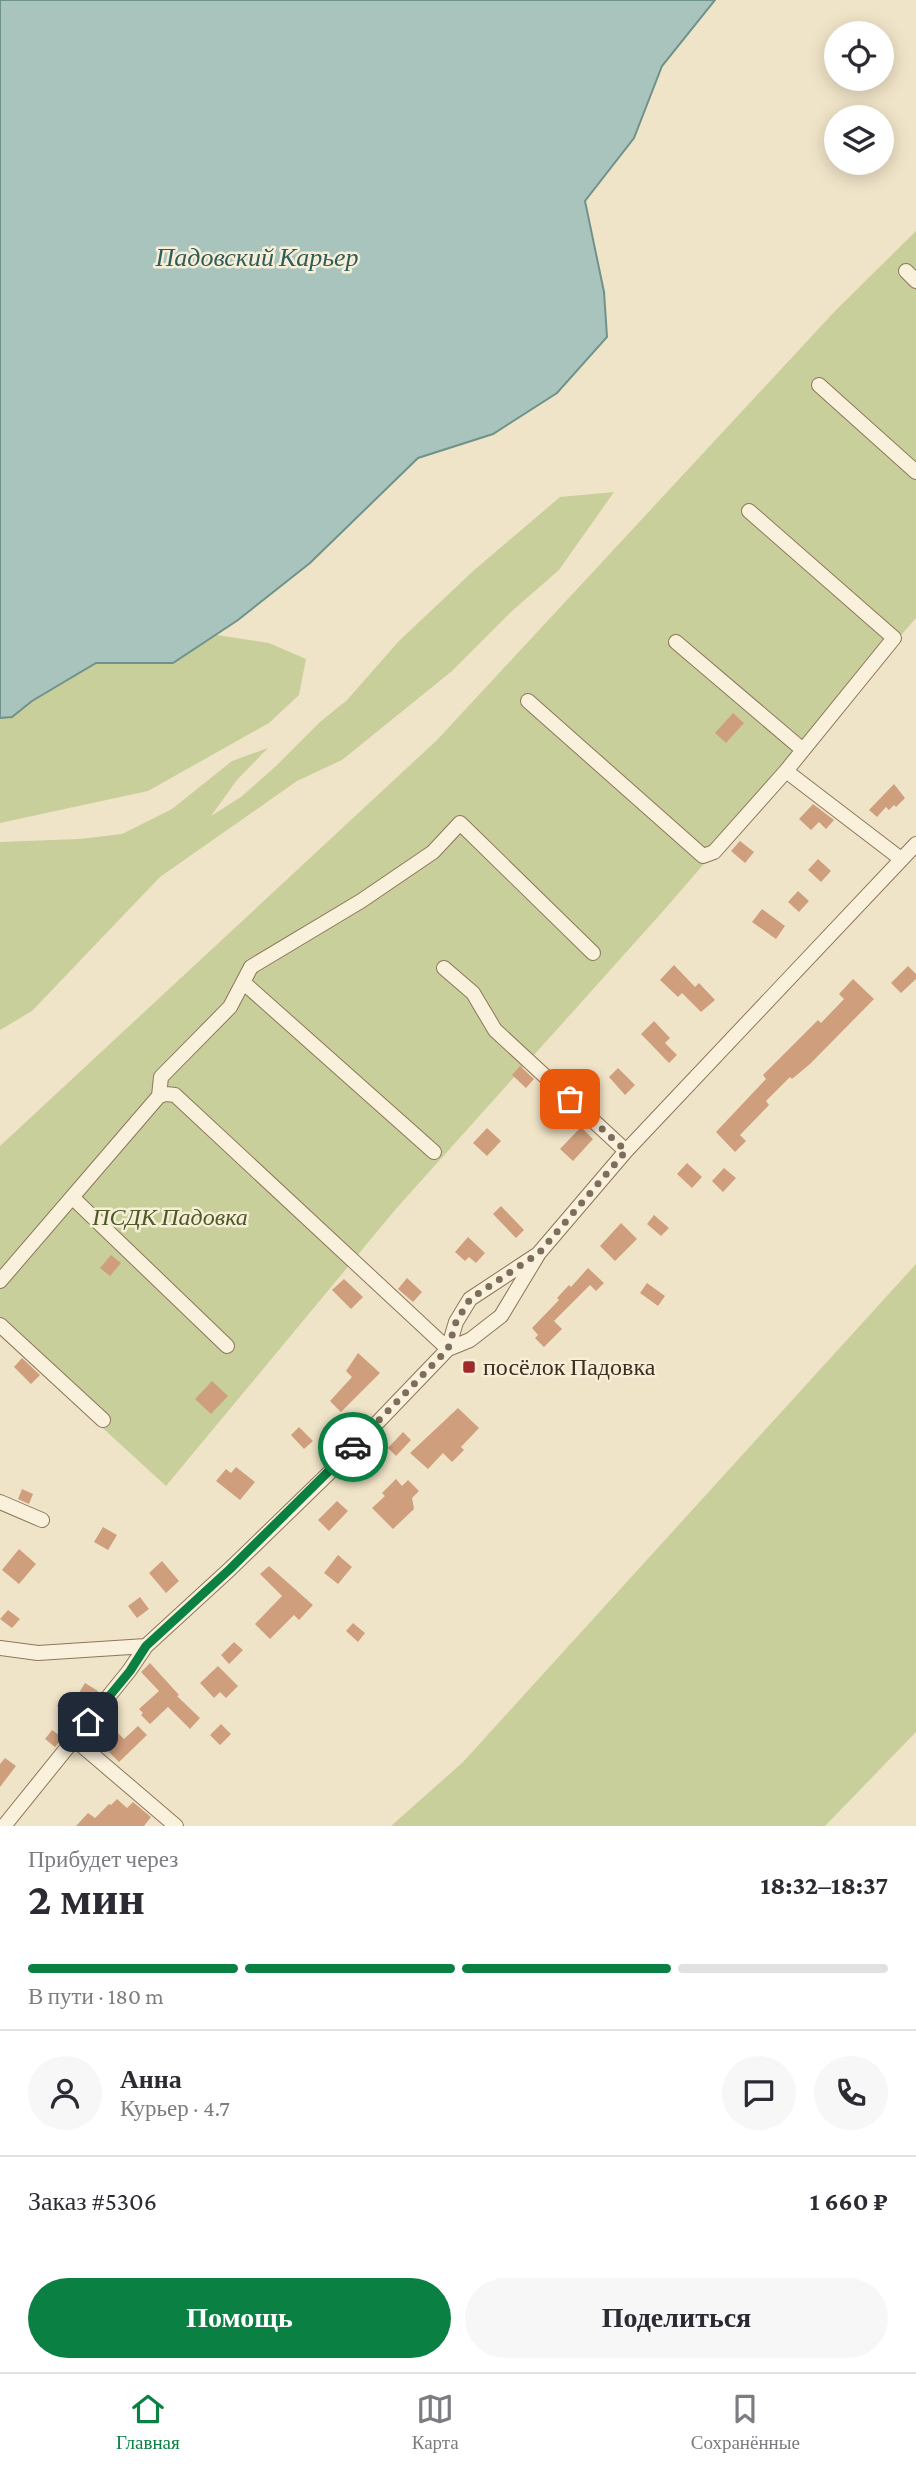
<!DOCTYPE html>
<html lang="ru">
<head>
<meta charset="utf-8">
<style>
  body { margin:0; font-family:"Crimson Pro",serif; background:#f7f7f7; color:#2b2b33; height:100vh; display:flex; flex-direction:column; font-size:26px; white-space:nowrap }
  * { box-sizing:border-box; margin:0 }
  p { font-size:23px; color:#7c7c81 }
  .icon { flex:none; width:38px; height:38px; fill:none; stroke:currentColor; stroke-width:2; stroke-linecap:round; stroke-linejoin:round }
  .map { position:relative; height:1826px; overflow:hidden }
  .details { display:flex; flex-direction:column; background:#fff; flex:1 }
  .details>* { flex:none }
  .buttons { position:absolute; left:824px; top:21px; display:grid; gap:14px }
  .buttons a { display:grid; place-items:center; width:70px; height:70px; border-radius:50%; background:#fff; box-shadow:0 4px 18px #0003; font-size:35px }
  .pin { position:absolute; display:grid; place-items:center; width:60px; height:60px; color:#fff; margin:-30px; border-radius:14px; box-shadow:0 4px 10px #0006 }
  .courier { position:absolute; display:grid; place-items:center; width:70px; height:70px; margin:-35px; border:5px solid #0b8043; border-radius:50%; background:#fff; color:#222; box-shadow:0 2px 9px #0007 }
  .summary em { font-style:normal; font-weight:700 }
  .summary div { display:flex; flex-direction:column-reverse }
  .summary { display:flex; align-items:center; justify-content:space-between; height:119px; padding:0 28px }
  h1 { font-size:46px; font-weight:700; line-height:52px }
  .bar { display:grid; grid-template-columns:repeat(4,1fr); gap:10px 7px; align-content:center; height:84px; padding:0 28px }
  .bar i { height:9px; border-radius:5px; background:#e1e1e2 }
  .bar .active { background:#0b8043 }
  .bar p { grid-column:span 4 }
  .line { display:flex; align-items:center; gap:18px; padding:0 28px; border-top:2px solid #e1e1e2 }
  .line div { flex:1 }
  .round { display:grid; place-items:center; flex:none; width:74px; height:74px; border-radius:37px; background:#f7f7f7 }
  .cta { display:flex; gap:14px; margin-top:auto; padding:14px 28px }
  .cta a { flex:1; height:80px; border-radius:42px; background:#0b8043; color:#fff; font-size:28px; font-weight:700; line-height:80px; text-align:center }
  .cta a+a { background:#f7f7f7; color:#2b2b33 }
  .menu { display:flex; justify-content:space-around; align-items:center; height:98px; border-top:2px solid #e1e1e2; background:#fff; font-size:19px; color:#7c7c81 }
  .menu a { display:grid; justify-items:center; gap:4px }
  .menu .active { color:#0b8043 }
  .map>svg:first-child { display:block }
  .green { fill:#c9cf9b }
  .water { fill:#a9c4bc; stroke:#6f938a; stroke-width:2 }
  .building { fill:#cf9f7d }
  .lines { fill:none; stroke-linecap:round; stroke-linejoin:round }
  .minor-casing { stroke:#8d765c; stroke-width:16 }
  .minor { stroke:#faf1dc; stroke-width:14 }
  .done { stroke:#7c6e5b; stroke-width:7; stroke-dasharray:0 12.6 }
  .route { stroke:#0b8043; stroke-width:9 }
  .poi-dot { fill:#9e2a2b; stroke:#f7eed8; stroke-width:2.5 }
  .labels { text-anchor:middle; stroke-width:5; stroke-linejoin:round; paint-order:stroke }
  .park-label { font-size:24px; font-style:italic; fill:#4d5a26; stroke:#f7eed8 }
  .poi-label { font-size:24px; fill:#3d2e20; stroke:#f7eed8; text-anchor:start }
  .water-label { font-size:26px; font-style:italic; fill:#2f5d5a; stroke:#f7eed8 }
</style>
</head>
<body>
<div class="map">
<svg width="916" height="1826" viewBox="0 0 916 1826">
  <rect width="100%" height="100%" fill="#f0e4c8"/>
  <!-- green -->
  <path class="green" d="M916,231V618L665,909L395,1210L166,1486L0,1334V1146L437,740L835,311Z
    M614,492L559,570L512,611L452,671L342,760L297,781L160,877L32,1011L0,1030V842L79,839L122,834L172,809L232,761L268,748L237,780L211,816L241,797L276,766L320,722L347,700L399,641L472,572L560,497Z
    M0,602L269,643L306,659L299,695L269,723L148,791L0,823Z
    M916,1264V1732L825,1826H391L463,1762Z"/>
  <!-- water -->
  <path class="water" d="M0,0H715L662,66L634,138L585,201L604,292L607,337L557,393L493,434L418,458L310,563L238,620L173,663H96L32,701L12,717L0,718Z"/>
  <!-- building -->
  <path class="building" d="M733,713L744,723L726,743L715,733Z
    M894,784L905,798L896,807L894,805L889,810L886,807L877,817L869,810Z
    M813,804L834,820L826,829L819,822L811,830L799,819Z
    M740,841L754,852L745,863L731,851Z
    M818,859L831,871L821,882L808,870Z
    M798,891L809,901L799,912L788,902Z
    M762,909L785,926L776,939L752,922Z
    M674,965L695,987L699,983L715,1000L701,1012L682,993L678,997L660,980Z
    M908,966L916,974V979L901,993L891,983Z
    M853,979L874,999L810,1064L792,1079L790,1077L766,1101L769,1105L740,1135L746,1141L735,1152L716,1132L766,1079L763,1075L818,1020L821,1023L844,999L839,994Z
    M654,1021L670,1038L665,1043L677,1055L669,1063L641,1034Z
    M520,1066L534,1079L526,1088L512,1075Z
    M618,1068L635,1085L625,1095L609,1077Z
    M581,1127L593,1139L573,1161L560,1149Z
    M487,1128L501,1141L487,1156L473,1143Z
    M687,1163L702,1177L692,1188L677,1174Z
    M724,1168L736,1178L723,1192L712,1181Z
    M501,1206L524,1230L516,1238L493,1214Z
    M654,1215L669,1228L661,1236L647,1224Z
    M621,1223L637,1239L615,1261L600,1246Z
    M468,1237L485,1253L476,1263L469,1257L465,1261L455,1252Z
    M111,1255L121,1263L110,1276L100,1268Z
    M588,1268L604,1283L596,1291L590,1285L554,1321L562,1329L544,1347L535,1338L538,1335L532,1328L559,1300L557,1298L569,1285L571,1287Z
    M407,1278L422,1292L413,1302L398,1289Z
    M344,1279L363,1297L351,1309L332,1290Z
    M647,1283L665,1296L658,1306L640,1293Z
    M358,1353L380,1373L341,1412L330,1401L352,1377L346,1371Z
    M22,1358L40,1375L31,1384L14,1367Z
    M212,1381L228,1396L211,1414L195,1399Z
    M458,1408L479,1428L461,1447L464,1450L452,1462L443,1453L428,1469L410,1453Z
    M299,1427L313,1441L304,1449L291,1435Z
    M403,1432L411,1440L396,1456L388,1448Z
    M236,1467L255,1482L240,1500L216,1481L226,1469L231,1473Z
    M396,1479L402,1486L408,1480L419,1491L412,1498L414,1509L393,1529L372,1508L385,1496L382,1493Z
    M22,1489L33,1494L29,1504L18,1499Z
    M337,1501L348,1511L329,1531L318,1520Z
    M103,1527L117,1535L108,1550L94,1542Z
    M19,1549L36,1564L19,1584L2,1570Z
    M338,1555L352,1567L338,1584L324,1573Z
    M162,1561L179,1581L166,1593L149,1573Z
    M269,1566L313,1605L299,1620L294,1615L270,1639L255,1624L282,1596L260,1574Z
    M140,1597L149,1609L137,1618L128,1606Z
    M8,1610L20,1619L12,1628L0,1619Z
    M353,1623L365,1633L358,1642L346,1631Z
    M234,1642L243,1650L229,1664L221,1655Z
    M150,1663L179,1695L177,1696L200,1718L190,1729L168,1707L150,1724L141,1715L143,1713L139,1709L159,1691L141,1672Z
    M218,1666L238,1686L226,1698L220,1692L214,1698L200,1683Z
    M85,1683L98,1691L82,1714L80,1713L77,1718L57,1706L63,1695L74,1701Z
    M221,1724L231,1734L220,1745L210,1735Z
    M138,1726L147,1735L119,1762L102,1745L116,1731L124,1739Z
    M52,1730L63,1738L55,1747L45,1739Z
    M5,1758L16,1766L0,1787V1764Z
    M117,1799L127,1808L133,1802L151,1817L144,1826H76L88,1813L95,1818L109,1804L111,1805Z"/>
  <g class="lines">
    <defs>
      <path id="minor" d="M906,271L916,281
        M819,385L916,472
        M749,511L894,638L786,771
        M676,642L803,750
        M528,701L703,856L714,852L786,771L901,859
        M444,968L473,993L495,1030L626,1151
        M244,983L434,1152
        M159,1096L161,1077L230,1007L251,967L361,901L433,852L460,823L593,953
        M73,1198L227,1346
        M0,1281L159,1096L166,1094L175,1095L448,1349
        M0,1325L103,1420
        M448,1349L456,1322L470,1299L535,1256
        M0,1502L42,1520
        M0,1648L38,1653L146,1646L230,1569L328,1474L448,1349L470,1340L501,1316L539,1253L626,1151L916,844
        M74,1739L176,1826
        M4,1826L129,1671L146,1646"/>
    </defs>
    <!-- minor casing -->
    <use href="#minor" class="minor-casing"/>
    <!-- minor -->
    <use href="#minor" class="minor"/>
  </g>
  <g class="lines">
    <!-- done -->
    <path class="done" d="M353,1447L448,1349L456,1322L470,1299L539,1253L626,1151L570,1099"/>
    <!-- route -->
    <path class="route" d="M88,1722L130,1671L146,1646L230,1569L353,1447"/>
  </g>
  <!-- markers -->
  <rect class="poi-dot" x="462" y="1360" width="14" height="14" rx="3.5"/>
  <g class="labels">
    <!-- park labels -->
    <g class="park-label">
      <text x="170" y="1225">ПСДК Падовка</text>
    </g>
    <!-- poi labels -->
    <g class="poi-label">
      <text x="483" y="1375">посёлок Падовка</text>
    </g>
    <!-- water labels -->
    <g class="water-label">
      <text x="257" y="266">Падовский Карьер</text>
    </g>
  </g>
</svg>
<div class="buttons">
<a><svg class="icon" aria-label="locate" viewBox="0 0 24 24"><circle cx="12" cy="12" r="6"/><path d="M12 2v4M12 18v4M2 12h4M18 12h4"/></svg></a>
<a><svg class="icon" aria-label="layers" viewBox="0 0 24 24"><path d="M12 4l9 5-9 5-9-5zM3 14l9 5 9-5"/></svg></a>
</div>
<div class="pin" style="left:570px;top:1099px;background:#ea580c"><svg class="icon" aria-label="bag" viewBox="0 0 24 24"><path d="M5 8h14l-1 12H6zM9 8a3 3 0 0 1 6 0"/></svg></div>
<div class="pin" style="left:88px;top:1722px;background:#1f2937"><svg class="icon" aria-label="home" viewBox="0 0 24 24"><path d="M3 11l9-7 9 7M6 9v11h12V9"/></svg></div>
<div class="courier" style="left:353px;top:1447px"><svg class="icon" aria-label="car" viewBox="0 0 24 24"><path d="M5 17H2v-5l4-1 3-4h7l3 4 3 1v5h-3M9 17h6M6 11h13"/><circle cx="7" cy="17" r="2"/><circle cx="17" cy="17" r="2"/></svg></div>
</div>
<section class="details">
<div class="summary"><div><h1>2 мин</h1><p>Прибудет через</p></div><em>18:32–18:37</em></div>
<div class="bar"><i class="active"></i><i class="active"></i><i class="active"></i><i></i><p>В пути · 180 m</p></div>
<div class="line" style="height:126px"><a class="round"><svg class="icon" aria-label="person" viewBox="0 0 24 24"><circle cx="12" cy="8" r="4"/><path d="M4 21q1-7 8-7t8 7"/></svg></a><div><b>Анна</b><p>Курьер · 4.7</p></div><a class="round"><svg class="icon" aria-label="chat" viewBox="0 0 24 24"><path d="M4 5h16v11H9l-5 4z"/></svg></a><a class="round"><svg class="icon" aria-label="phone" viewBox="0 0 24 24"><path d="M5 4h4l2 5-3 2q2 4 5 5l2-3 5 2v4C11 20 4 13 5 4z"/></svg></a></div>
<div class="line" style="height:91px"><div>Заказ #5306</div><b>1 660 ₽</b></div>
<div class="cta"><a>Помощь</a><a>Поделиться</a></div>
</section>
<nav class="menu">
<a class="active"><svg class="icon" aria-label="home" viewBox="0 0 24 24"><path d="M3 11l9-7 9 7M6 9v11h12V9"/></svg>Главная</a>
<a><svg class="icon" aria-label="map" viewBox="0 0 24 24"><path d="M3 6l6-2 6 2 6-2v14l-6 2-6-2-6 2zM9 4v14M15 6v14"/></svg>Карта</a>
<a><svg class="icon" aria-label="saved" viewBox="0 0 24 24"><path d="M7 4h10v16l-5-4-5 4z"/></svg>Сохранённые</a>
</nav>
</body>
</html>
